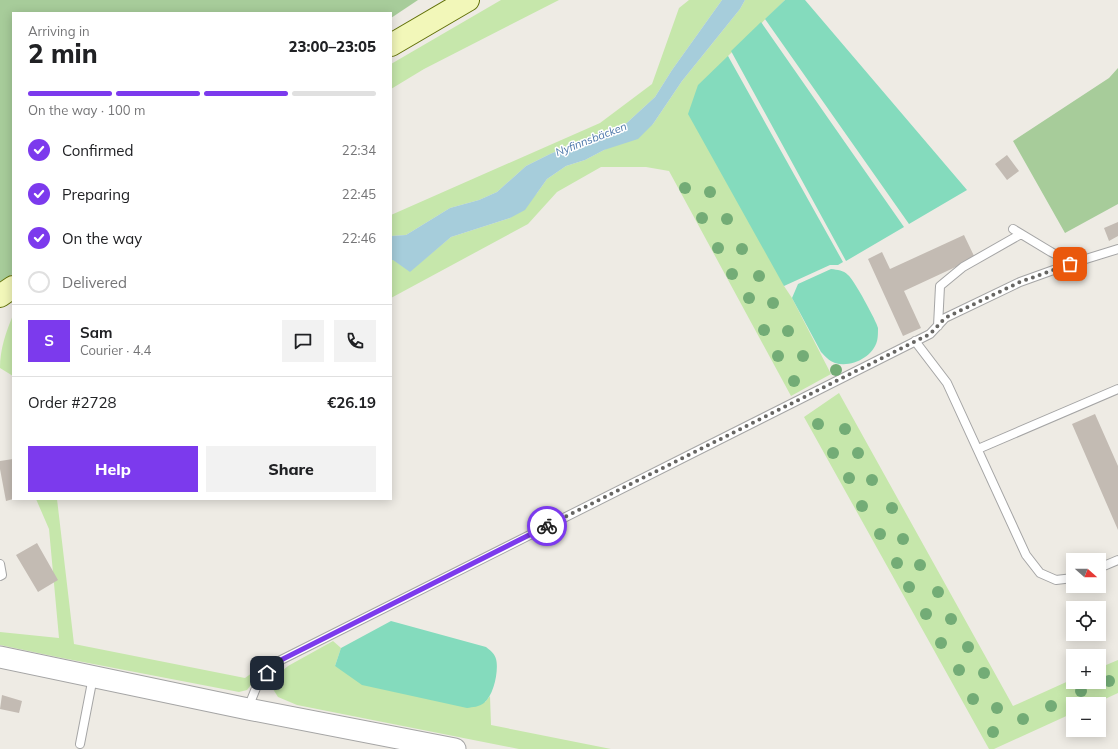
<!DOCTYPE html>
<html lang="en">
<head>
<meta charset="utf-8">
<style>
  body { margin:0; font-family:Mulish,sans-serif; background:#f2f2f2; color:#202124; height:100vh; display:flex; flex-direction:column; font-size:15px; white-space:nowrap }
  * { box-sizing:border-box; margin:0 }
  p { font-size:13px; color:#757577 }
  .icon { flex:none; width:22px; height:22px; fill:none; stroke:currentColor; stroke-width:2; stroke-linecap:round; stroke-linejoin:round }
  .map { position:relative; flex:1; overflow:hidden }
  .drawer { position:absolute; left:12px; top:12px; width:380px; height:488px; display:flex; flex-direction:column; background:#fff; border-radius:0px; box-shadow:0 2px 10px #0003 }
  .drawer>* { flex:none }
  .needle { width:26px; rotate:111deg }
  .fabs { position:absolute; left:1066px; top:553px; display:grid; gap:8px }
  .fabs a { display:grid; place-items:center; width:40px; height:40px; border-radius:0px; background:#fff; box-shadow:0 2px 10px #0003; font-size:20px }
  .pin { position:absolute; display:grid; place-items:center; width:34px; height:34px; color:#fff; margin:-17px; border-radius:8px; box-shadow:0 2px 6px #0006 }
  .courier { position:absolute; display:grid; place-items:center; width:40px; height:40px; margin:-20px; border:3px solid #7c3aed; border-radius:50%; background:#fff; color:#222; box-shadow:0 1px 5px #0007 }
  .overview em { font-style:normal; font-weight:800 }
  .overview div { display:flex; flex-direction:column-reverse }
  .overview { display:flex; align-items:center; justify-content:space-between; height:68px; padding:0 16px }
  h1 { font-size:26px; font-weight:800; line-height:30px }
  .bar { display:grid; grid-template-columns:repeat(4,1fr); gap:6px 4px; align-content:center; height:48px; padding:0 16px }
  .bar i { height:5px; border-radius:3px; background:#e0e0e0 }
  .bar .current { background:#7c3aed }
  .bar p { grid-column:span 4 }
  .line { display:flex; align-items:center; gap:10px; padding:0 16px; border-top:1px solid #e0e0e0 }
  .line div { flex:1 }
  .round { display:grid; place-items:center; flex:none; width:42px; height:42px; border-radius:0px; background:#f2f2f2 }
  ol { padding:0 16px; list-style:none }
  li { display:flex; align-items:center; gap:12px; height:44px }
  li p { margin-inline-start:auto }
  li .icon { padding:4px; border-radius:50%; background:#7c3aed; color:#fff; stroke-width:4 }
  li:last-child { color:#757577 }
  li i { width:22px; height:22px; border:2px solid #e0e0e0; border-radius:50% }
  .button { display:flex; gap:8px; margin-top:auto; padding:8px 16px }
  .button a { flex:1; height:46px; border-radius:0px; background:#7c3aed; color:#fff; font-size:16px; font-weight:800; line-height:46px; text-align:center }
  .button a+a { background:#f2f2f2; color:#202124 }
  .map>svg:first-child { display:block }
  .grass { fill:#c6e7ab }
  .forest { fill:#a7cc9a }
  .pitch { fill:#84dbbd }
  .water { fill:#a6cddb }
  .building { fill:#c3bbb3 }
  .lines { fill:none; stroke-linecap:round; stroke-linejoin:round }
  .service-casing { stroke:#a5a5a5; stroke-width:10 }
  .tertiary-casing { stroke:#a5a5a5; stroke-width:23 }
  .secondary-casing { stroke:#627108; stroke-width:24 }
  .service { stroke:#fff; stroke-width:8 }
  .tertiary { stroke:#fff; stroke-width:21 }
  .secondary { stroke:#f2f7b9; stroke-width:22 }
  .tree { fill:#73ac76 }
  .done { stroke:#676663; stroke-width:4; stroke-dasharray:0 7.2 }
  .route { stroke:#7c3aed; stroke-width:5 }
  .labels { text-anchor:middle; stroke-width:3; stroke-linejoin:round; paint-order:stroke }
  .water-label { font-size:11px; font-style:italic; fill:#4d78aa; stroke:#fff }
</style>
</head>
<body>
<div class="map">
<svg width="1118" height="749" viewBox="0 0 1118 749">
  <rect width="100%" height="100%" fill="#eeebe4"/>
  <!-- grass -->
  <path class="grass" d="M501,0H559L424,69L391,89V64Z
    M689,0H722L672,70L655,97L618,131L600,139L577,143L550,154L526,166L497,192L479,200L450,208L406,235L391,236V215L600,123L652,84L679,8Z
    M745,0H785L728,56L784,286L792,298L831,374L791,396L669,171L646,167H601L557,192L528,224L391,298V260L392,259L410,271L451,237L510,218L537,193L547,179L566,166L585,160L653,124L682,81L740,9Z
    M13,315V376L0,368C0,349 6,332 13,315Z
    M839,393L1013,706L1073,679V682H1099V668L1118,660V693L1094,704H1073V713L994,749H989L804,417Z
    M36,499H57L74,644L245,678L271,659L247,690L239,692L62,658L0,645V632L59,638L49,529Z
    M333,641L341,648L335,666L485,702L490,696L491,725L611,749H519L297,705L278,697L271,686L274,678L288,666Z"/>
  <!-- forest -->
  <path class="forest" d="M0,0H418L391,18V13H13V274L0,282Z
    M1118,68V204L1065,233L1013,141L1109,78Z"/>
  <!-- pitch -->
  <path class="pitch" d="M785,0H805L967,190L909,224L765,19Z
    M761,22L904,227L846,261L731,51Z
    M728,56L843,262L838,265H830L784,286L688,114L698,85Z
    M831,269C838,270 843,270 848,275C853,278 877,322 878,328C878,332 878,338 877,341C873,357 851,368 835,363C829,361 825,356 821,352L792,298L798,284Z
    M391,621L486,647C490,650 495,654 496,659C499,670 494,695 484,703C479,707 473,707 467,708L362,685L335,666L341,648Z"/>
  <!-- water -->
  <path class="water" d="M722,0H745L740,9L682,81L653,124L638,139L604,150L585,160L566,166L547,179L525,210L510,218L451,237L410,272L393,260H391V236L406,235L450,208L479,200L497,192L526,166L550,154L577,143L600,139L618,131L655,97L672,70Z"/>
  <!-- building -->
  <path class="building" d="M1007,155L1019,171L1007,180L995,164Z
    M1118,222V236L1109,241L1104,228Z
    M964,235L975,258L904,291L921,328L903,336L868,259L882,252L890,269Z
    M1095,414L1118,466V530L1072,424Z
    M13,459V499L6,501L0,469V461Z
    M37,543L58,580L38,592L16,555Z
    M2,695L22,701L19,713L0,709Z"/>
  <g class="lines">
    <defs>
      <path id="service" d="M1013,229L1051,252L1073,263
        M938,326L940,286L963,267L1021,234
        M915,341L947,383L1026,555L1040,573L1056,580L1073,578
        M978,449L1118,389
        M0,564L2,575L0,576
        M1099,568L1118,560
        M248,708L258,683L275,663L930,334L945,318L1020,282L1073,263L1118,249
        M80,744L93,677"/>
      <path id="tertiary" d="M0,657L248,709L455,749"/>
      <path id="secondary" d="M391,45L468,0
        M0,296L13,287"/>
    </defs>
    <!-- service casing -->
    <use href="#service" class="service-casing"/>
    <!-- tertiary casing -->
    <use href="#tertiary" class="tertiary-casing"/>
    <!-- secondary casing -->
    <use href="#secondary" class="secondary-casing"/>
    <!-- service -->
    <use href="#service" class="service"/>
    <!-- tertiary -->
    <use href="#tertiary" class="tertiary"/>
    <!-- secondary -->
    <use href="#secondary" class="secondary"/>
  </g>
  <!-- trees -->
  <g class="tree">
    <circle cx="685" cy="188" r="6"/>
    <circle cx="710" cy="192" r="6"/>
    <circle cx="702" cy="218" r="6"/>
    <circle cx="727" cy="219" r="6"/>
    <circle cx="718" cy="248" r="6"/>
    <circle cx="742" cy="249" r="6"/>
    <circle cx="732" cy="274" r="6"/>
    <circle cx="759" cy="276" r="6"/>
    <circle cx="749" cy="298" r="6"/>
    <circle cx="773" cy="303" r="6"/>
    <circle cx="764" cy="330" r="6"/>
    <circle cx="788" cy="331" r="6"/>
    <circle cx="778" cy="356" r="6"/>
    <circle cx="803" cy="356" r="6"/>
    <circle cx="836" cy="370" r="6"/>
    <circle cx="794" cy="381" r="6"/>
    <circle cx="818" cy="424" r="6"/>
    <circle cx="845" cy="429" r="6"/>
    <circle cx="833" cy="453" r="6"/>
    <circle cx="858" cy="453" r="6"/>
    <circle cx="849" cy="478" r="6"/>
    <circle cx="872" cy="480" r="6"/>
    <circle cx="862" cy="506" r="6"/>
    <circle cx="892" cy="508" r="6"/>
    <circle cx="880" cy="534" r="6"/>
    <circle cx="903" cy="539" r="6"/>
    <circle cx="897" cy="563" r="6"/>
    <circle cx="920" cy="565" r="6"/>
    <circle cx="909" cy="587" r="6"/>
    <circle cx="938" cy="592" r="6"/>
    <circle cx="926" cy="614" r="6"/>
    <circle cx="951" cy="619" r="6"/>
    <circle cx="941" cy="643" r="6"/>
    <circle cx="968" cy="647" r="6"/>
    <circle cx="959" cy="670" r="6"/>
    <circle cx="984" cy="673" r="6"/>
    <circle cx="1109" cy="681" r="6"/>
    <circle cx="1081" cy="691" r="6"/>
    <circle cx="973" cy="699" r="6"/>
    <circle cx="1051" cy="706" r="6"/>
    <circle cx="997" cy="708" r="6"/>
    <circle cx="1023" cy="719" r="6"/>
    <circle cx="993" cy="732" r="6"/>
  </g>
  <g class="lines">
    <!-- done -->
    <path class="done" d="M547,526L930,334L945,318L1020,282L1070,264"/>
    <!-- route -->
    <path class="route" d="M267,673L275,663L547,526"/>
  </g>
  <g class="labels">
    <!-- water labels -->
    <g class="water-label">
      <text transform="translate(591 139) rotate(-21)" y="4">Nyfinnsbäcken</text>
    </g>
  </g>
</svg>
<div class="fabs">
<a><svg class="needle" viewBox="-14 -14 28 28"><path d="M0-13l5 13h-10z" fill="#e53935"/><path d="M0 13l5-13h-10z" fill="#757577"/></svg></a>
<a><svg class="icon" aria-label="locate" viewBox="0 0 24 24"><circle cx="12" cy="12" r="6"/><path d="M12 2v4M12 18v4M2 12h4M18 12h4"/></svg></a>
<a>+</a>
<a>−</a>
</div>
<div class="pin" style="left:1070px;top:264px;background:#ea580c"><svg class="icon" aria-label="bag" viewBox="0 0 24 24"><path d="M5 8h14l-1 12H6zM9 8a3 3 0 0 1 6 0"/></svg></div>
<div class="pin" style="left:267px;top:673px;background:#1f2937"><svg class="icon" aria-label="home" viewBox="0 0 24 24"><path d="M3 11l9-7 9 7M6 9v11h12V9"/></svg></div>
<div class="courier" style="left:547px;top:526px"><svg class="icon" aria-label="bike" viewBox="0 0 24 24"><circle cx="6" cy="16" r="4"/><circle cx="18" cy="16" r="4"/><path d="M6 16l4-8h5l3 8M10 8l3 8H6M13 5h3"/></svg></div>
<section class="drawer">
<div class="overview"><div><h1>2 min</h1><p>Arriving in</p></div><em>23:00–23:05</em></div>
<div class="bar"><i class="current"></i><i class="current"></i><i class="current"></i><i></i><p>On the way · 100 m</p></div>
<ol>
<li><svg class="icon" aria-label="check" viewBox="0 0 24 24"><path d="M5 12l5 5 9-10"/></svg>Confirmed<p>22:34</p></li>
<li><svg class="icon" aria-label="check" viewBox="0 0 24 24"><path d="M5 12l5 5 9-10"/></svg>Preparing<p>22:45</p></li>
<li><svg class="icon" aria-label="check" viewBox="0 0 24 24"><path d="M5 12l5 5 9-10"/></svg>On the way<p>22:46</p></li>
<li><i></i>Delivered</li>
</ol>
<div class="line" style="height:72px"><b class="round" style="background:#7c3aed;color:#fff">S</b><div><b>Sam</b><p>Courier · 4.4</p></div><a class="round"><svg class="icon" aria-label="chat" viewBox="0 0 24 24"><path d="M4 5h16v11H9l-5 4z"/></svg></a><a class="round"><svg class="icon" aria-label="phone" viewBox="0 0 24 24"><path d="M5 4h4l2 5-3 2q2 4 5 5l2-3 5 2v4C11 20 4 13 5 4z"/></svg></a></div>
<div class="line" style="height:52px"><div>Order #2728</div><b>€26.19</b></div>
<div class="button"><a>Help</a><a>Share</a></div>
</section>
</div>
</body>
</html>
